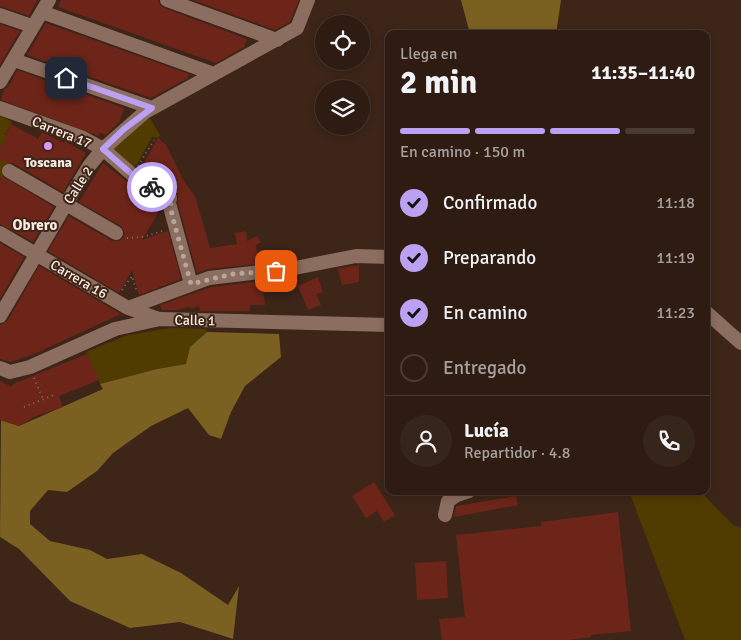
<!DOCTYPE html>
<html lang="es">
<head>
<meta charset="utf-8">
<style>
  body { margin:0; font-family:Signika,sans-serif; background:#36251b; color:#f1f3f6; height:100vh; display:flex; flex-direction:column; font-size:19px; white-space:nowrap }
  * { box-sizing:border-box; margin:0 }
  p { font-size:16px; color:#a7a19f }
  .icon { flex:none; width:28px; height:28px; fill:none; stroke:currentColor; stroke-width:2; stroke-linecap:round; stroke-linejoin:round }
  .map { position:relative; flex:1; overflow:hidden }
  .side { position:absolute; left:385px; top:30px; width:325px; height:465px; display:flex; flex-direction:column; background:#2e1c12; border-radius:10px; box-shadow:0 2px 8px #0003,0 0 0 1px #493a32 }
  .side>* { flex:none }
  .fabs { position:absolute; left:315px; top:15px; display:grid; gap:10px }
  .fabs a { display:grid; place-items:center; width:55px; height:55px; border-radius:50%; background:#2e1c12; box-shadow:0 2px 8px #0003,0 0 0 1px #493a32; font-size:25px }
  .pin { position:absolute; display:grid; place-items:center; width:42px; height:42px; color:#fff; margin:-21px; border-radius:10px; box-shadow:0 2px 8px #0006 }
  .courier { position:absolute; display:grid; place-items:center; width:50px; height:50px; margin:-25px; border:4px solid #bca0f2; border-radius:50%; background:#fff; color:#222; box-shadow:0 1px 6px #0007 }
  .overview em { font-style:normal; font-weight:700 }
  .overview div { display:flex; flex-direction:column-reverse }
  .overview { display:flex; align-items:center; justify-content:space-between; height:85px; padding:0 15px }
  h1 { font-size:32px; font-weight:700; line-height:38px }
  .bar { display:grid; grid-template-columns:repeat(4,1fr); gap:8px 5px; align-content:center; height:60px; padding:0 15px }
  .bar i { height:6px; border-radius:4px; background:#493a32 }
  .bar .on { background:#bca0f2 }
  .bar p { grid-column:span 4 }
  .line { display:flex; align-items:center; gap:12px; padding:0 15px; border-top:1px solid #493a32 }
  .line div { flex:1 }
  .round { display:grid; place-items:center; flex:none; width:52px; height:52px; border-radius:26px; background:#36251b }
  ol { padding:0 15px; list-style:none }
  li { display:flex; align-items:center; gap:15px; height:55px }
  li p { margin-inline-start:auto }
  li .icon { padding:5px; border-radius:50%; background:#bca0f2; color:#111; stroke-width:4 }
  li:last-child { color:#a7a19f }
  li i { width:28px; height:28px; border:2px solid #493a32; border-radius:50% }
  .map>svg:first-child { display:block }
  .green { fill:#503b00 }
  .forest { fill:#7a6122 }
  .building { fill:#6e2519 }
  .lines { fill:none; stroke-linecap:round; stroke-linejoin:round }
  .path { stroke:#816c60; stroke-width:2; stroke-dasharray:1 4; stroke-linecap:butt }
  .minor { stroke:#8b6e5f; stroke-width:14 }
  .done { stroke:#b8a59b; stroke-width:5; stroke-dasharray:0 9 }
  .route { stroke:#bca0f2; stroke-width:6 }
  .poi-dot { fill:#dd99f3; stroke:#3d2518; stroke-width:2 }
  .labels { text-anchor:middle; stroke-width:4; stroke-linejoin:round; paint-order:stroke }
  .street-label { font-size:14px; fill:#fbeae1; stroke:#3d2518 }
  .poi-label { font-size:14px; font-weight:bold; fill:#fbeae1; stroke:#3d2518 }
  .neighbourhood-label { font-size:15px; font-weight:bold; fill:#fbeae1; stroke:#3d2518 }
</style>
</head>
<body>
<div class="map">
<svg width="741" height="640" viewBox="0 0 741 640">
  <rect width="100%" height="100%" fill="#3d2518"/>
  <!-- green -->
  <path class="green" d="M0,115L12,122L5,134L21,144L0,180Z
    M148,115L160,135L158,138L152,137L135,168L113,154V147Z
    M170,328L206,329L207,332L190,347L186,364L157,369L100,384L86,352L128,335Z
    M629,491H700L733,525L741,528V640H685Z"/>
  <!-- forest -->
  <path class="forest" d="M461,0H561L556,34H470Z
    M207,332L279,334L281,357L245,386L231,412L221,439L209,435L188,408L151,426L113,453L97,471L67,492L48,490L30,511V524L50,541L90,550L107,559L142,554L181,573L228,605L239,586L233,639L180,622L130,628L70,601L19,549L0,537L1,420L19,426L103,389L100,384L157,369L186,364L190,347Z"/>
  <!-- building -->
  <path class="building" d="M0,0H37L29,16L0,6Z
    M61,0H158L160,5L164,8L247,39L244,47L216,63L58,7Z
    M193,0H299L290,22L275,30Z
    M46,23L189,74L188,78L151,98L27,55Z
    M0,24L20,31L0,65Z
    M17,70L124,108L120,121L106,135L100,133L99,136L1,100L4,90L10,84Z
    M11,124L38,139L42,132L64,143L65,141L86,153L63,192L13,163H6L0,159V148L8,135L6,134Z
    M158,138L166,145L185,183L195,196L210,248L237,244L235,233L246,231L247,241L257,236L261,242L256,245L258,264L208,269L197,273L178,203V194L140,170Z
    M103,163L130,184L160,202L161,208L142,240L168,231L181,279L139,295L132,270L119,293L48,251L69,216L112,241H120L123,238L125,233L121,226L79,202Z
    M2,176L54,207L33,242L0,224V180Z
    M0,243L24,257L0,299Z
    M359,265V282L342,285L338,269Z
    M39,266L121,314L32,355L10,362L0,359V325L8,320Z
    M318,277L323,292L316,294L321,305L308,310L298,286Z
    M262,281L265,305H250V311H200L199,306L190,309V307L177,310H162L160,305L211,287Z
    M87,354L99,380L59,396L63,407L34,417L19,426L0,420V381L12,387L13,384Z
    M374,482L395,515L384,522L377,511L366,518L352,496Z
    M516,496L518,505L454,517L456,506Z
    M618,512L631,631L591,635V637L569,640H442L439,619L465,617L456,535L541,526V522Z
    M446,561L448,598L417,600L415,563Z"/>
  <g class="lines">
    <!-- path -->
    <path class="path" d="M138,166L154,140
      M127,238L143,237L163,231
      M122,290L132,276L137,292
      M34,378L43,399
      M24,407L56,394"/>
    <!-- minor -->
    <path class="minor" d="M167,0L277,40
      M42,12L214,74
      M0,15L32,26
      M14,60L152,108
      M0,82L49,0
      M0,108L81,137L103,149L135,177L170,198L169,203L191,284
      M9,171L116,233
      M0,233L128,308L159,319
      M128,308L209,278L295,268L356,256L389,257
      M706,312L741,343
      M0,316L66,204L89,166L103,149L145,112L297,28L308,0
      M0,368L10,372L30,367L115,329L160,319L389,325
      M445,515L448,501L457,495L469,491"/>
  </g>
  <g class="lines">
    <!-- done -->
    <path class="done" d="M152,187L170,198L172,215L191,284L232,274L276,271"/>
    <!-- route -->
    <path class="route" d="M66,78L152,108L124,129L103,149L135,177L152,187"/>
  </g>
  <!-- markers -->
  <circle class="poi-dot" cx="48" cy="146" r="5"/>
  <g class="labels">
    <!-- street labels -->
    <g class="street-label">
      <text transform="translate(62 132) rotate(22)" y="5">Carrera 17</text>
      <text transform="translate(78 185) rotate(-57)" y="5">Calle 2</text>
      <text transform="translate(79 279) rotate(30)" y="5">Carrera 16</text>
      <text transform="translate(195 320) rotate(1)" y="5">Calle 1</text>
    </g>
    <!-- poi labels -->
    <g class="poi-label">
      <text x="48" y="167">Toscana</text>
    </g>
    <!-- neighbourhood labels -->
    <g class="neighbourhood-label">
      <text x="35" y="230">Obrero</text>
    </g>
  </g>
</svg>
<div class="fabs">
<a><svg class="icon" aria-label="locate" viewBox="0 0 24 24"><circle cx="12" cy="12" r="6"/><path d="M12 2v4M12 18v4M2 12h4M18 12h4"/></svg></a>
<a><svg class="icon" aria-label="layers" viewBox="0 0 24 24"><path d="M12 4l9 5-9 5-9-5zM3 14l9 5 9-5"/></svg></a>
</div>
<div class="pin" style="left:276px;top:271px;background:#ea580c"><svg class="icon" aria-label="bag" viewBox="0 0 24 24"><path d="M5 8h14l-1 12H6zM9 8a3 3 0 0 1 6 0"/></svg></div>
<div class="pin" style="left:66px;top:78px;background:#1f2937"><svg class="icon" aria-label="home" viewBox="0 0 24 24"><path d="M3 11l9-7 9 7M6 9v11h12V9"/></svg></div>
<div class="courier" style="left:152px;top:187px"><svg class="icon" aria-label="bike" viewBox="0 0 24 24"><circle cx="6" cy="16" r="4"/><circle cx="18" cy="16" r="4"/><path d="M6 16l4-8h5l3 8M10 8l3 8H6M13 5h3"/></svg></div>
<section class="side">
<div class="overview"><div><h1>2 min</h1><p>Llega en</p></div><em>11:35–11:40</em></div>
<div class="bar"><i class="on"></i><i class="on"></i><i class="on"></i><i></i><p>En camino · 150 m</p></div>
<ol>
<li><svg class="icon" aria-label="check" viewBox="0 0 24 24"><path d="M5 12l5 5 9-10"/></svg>Confirmado<p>11:18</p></li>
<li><svg class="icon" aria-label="check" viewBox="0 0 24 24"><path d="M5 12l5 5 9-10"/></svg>Preparando<p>11:19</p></li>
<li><svg class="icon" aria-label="check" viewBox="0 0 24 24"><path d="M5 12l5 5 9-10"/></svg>En camino<p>11:23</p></li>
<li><i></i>Entregado</li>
</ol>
<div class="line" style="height:90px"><a class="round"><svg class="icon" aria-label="person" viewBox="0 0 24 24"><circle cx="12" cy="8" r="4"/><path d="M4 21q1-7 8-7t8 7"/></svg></a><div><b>Lucía</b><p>Repartidor · 4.8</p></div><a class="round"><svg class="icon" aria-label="phone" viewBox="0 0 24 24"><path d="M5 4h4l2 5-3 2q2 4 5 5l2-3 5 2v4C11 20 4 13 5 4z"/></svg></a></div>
</section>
</div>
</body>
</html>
